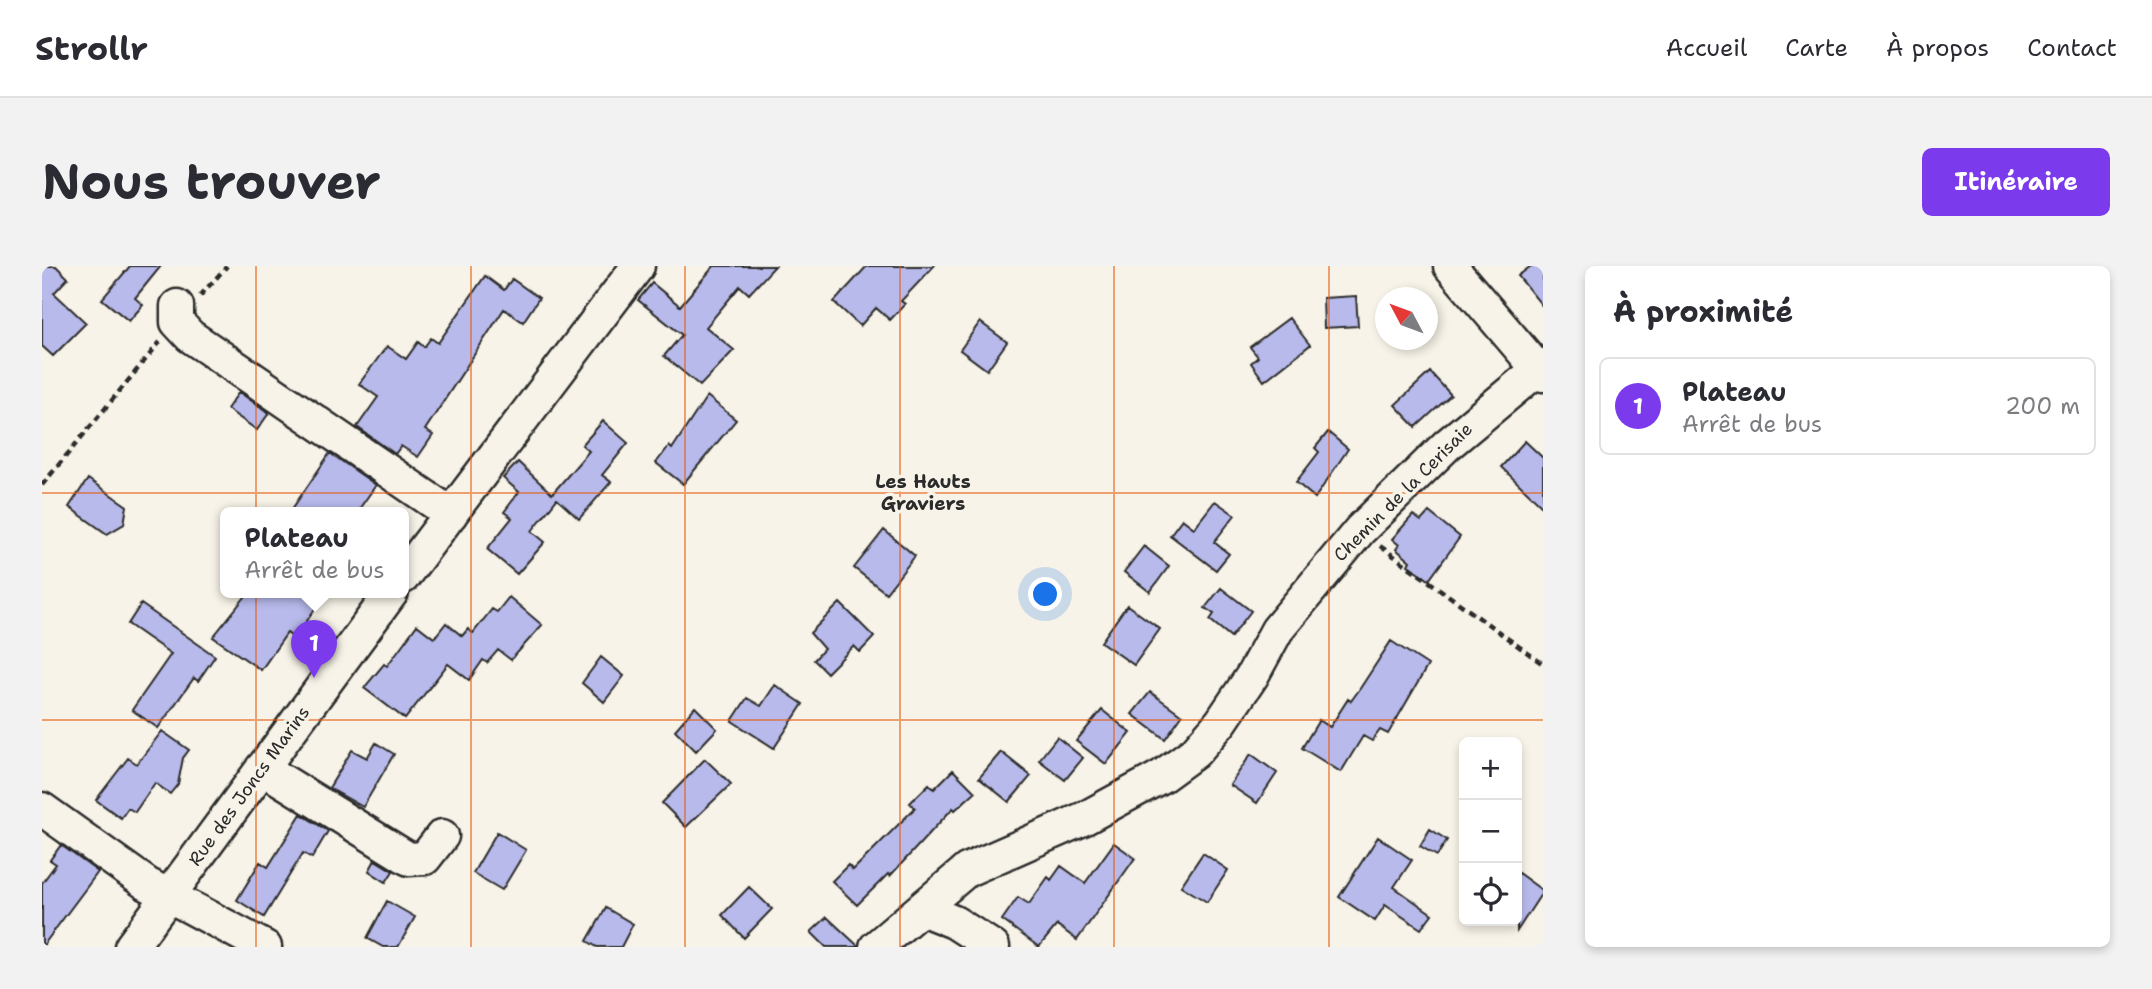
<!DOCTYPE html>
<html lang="fr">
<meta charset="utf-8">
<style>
body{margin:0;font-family:"Shantell Sans",sans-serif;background:#f2f2f3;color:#2b2b33}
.controls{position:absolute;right:21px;bottom:21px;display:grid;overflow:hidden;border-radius:10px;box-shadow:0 4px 10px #0003}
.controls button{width:63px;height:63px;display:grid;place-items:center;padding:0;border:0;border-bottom:2px solid #e1e1e2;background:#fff;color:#2b2b33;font:35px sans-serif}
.compass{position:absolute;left:1333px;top:21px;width:63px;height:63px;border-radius:50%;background:#fff;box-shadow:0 4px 10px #0003;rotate:311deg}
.you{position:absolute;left:1004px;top:329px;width:24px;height:24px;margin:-18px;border:5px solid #fff;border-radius:50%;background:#1a73e8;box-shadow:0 0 0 10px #1a73e833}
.badge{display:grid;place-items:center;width:46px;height:46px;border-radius:50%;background:#7c3aed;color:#fff;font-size:23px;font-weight:700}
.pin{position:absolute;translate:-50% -58px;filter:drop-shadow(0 2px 4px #0008)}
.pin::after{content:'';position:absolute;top:37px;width:24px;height:21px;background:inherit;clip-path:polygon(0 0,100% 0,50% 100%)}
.popup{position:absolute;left:178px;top:241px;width:189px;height:91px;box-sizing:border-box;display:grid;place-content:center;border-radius:10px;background:#fff;filter:drop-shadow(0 2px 5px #0005);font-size:23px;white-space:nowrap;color:#7c7c81}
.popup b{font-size:26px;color:#2b2b33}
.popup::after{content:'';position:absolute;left:50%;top:100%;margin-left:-14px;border:14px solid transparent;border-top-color:#fff}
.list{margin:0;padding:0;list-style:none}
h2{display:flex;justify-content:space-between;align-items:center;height:91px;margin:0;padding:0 28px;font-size:30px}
h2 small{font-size:23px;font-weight:400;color:#7c7c81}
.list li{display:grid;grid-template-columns:46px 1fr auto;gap:21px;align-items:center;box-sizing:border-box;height:98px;margin:0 14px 14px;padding:0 14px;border:2px solid #e1e1e2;border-radius:10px}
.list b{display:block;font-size:26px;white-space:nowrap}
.list p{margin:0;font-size:23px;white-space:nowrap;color:#7c7c81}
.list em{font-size:23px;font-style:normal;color:#7c7c81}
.icon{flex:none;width:38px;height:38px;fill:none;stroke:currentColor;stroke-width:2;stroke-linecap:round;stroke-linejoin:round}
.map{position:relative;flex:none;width:1501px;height:681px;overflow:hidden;border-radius:10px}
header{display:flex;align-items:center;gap:42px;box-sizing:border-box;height:98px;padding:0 35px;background:#fff;border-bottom:2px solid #e1e1e2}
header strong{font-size:33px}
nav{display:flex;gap:38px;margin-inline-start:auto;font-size:24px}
.intro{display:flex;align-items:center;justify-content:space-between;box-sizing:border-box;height:168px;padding:0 42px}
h1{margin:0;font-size:49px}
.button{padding:18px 32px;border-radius:10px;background:#7c3aed;color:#fff;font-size:24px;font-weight:700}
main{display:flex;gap:42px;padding:0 42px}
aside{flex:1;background:#fff;border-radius:10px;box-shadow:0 4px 10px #0003}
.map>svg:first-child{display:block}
.building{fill:#b8baeb;stroke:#2b2b2b;stroke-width:2}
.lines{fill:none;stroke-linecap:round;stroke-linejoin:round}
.minor-casing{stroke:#2b2b2b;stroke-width:37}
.path{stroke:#2b2b2b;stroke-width:4.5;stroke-dasharray:7 5;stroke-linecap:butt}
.minor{stroke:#f7f3e8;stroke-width:32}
.grid{fill:none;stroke:#e8590c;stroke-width:2;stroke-opacity:0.55}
.labels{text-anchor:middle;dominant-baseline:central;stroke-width:7;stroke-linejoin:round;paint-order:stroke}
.street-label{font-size:18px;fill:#2b2b2b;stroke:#f7f3e8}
.neighbourhood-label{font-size:19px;font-weight:bold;fill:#2b2b2b;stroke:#f7f3e8}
</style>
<header>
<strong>Strollr</strong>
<nav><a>Accueil</a><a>Carte</a><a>À propos</a><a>Contact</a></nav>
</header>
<div class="intro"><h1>Nous trouver</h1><a class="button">Itinéraire</a></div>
<main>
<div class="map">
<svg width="1501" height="681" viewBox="0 0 1501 681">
<rect width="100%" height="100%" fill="#f7f3e8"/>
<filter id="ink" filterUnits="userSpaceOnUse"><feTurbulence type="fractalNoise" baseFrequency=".0143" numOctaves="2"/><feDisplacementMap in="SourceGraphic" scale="14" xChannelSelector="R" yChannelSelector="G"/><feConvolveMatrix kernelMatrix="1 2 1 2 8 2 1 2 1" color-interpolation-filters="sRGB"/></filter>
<g filter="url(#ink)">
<path class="building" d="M 0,0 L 14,0 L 26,12 L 12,27 L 44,57 L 11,90 L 0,80 Z
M 88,0 L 119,0 L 93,32 L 101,39 L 87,55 L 60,33 Z
M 672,0 L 733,0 L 707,28 L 698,20 L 664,61 L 692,84 L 658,120 L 622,90 L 640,69 L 596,34 L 610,17 L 638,40 Z
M 825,0 L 892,0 L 859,35 L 863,38 L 848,54 L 834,42 L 818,60 L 792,36 Z
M 1489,0 L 1501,0 L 1501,41 L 1476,10 Z
M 443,10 L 462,24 L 470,13 L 497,32 L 481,56 L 462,43 L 383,164 L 391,169 L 376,191 L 359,180 L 353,188 L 315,161 L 336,131 L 317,118 L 345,80 L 364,93 L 376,76 L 382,81 L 389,72 L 396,77 Z
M 1314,30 L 1316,60 L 1282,62 L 1281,32 Z
M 1247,52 L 1268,79 L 1222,115 L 1209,97 L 1216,91 L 1208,81 Z
M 938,56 L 965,76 L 945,104 L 918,84 Z
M 1388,106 L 1409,129 L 1374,161 L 1353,139 Z
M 197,126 L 227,147 L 215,164 L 185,143 Z
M 665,130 L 694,154 L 641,218 L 614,197 L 627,180 L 630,183 Z
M 561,155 L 586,177 L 560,209 L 569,216 L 537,253 L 515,233 L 490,265 L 503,276 L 475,308 L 445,283 L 470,252 L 462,246 L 477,226 L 461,212 L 476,196 L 510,228 L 547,185 L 540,179 Z
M 1286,166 L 1306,183 L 1273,232 L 1254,216 L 1277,186 L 1273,182 Z
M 1483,175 L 1501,192 L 1501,241 L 1459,201 Z
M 288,187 L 334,219 L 315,246 L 248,246 Z
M 46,213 L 85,240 L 82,258 L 65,268 L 27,241 Z
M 1173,235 L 1193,249 L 1172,276 L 1187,288 L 1174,304 L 1128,269 L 1140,253 L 1152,262 Z
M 1387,246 L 1418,271 L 1387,314 L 1366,299 L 1368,295 L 1354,283 L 1357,279 L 1350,273 L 1371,249 L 1379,255 Z
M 842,264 L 873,290 L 844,327 L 812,302 Z
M 1102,280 L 1127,300 L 1108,326 L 1082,306 Z
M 1179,322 L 1209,345 L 1189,371 L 1168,354 L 1172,348 L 1163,342 Z
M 207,326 L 284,326 L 253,373 L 245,367 L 219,404 L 171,371 Z
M 467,331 L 500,359 L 469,394 L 456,384 L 445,397 L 441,394 L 427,414 L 406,398 L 363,453 L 322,422 L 342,398 L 345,400 L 375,359 L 392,372 L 404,357 L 420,370 L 426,363 L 431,367 L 450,343 L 455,346 Z
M 798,337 L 832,371 L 818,386 L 812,380 L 785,407 L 772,394 L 782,383 L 768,367 Z
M 99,338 L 173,390 L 156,415 L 152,412 L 116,462 L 90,444 L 129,388 L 86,358 Z
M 1085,339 L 1118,363 L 1092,399 L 1059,376 Z
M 1349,375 L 1386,399 L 1346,468 L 1338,464 L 1330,475 L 1321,470 L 1299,506 L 1260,482 L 1277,454 L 1288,461 L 1306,433 L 1309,435 L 1317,424 Z
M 559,391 L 582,410 L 562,436 L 540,417 Z
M 733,419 L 761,438 L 732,482 L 690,455 L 705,432 L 719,440 Z
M 1108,426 L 1140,449 L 1123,473 L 1090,448 Z
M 653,441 L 675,463 L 654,485 L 633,464 Z
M 1060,444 L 1089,467 L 1064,498 L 1034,475 Z
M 120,465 L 147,484 L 141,492 L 136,518 L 128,528 L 113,517 L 93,546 L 86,542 L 79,552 L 54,534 L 86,492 L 95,498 Z
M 1015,471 L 1041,492 L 1023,514 L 997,494 Z
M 334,477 L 352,488 L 321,541 L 287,522 L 310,484 L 325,492 Z
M 959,486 L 989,510 L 967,536 L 937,512 Z
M 1209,488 L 1235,507 L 1215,537 L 1188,519 Z
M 663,493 L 689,518 L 644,561 L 620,537 Z
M 911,504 L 933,526 L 913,544 L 911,542 L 848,610 L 846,608 L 815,639 L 790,615 L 806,599 L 811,604 L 873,542 L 868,537 L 887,518 L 892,523 Z
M 259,548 L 286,565 L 270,592 L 261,587 L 222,651 L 195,634 L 218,596 L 226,601 Z
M 1388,563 L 1405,574 L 1395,590 L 1378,580 Z
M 455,566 L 484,584 L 460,624 L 431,607 Z
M 1336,571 L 1370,594 L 1352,621 L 1390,648 L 1379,663 L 1343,639 L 1333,655 L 1297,631 Z
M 1072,577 L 1093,592 L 1035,674 L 1015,659 L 997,681 L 960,654 L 976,631 L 987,638 L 1006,611 L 1009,614 L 1019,600 L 1043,617 Z
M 19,579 L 56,606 L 0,681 L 0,617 L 14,598 L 8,594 Z
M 1161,587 L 1186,604 L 1165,636 L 1139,620 Z
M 333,594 L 351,605 L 344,616 L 327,605 Z
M 1475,606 L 1501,625 L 1475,665 Z
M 707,621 L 730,643 L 702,672 L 680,649 Z
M 345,635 L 373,651 L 356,681 L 341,681 L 325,672 Z
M 564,642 L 591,658 L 579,681 L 555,681 L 545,675 Z
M 785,651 L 816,680 L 816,681 L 784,681 L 769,666 Z"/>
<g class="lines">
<defs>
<path id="minor" d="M 1408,0 L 1501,109
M 135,40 L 135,56 L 148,70 L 409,248
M 361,311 L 596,0
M 220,502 L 367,593 L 383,592 L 400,570
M 0,543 L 105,618 L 223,681
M 882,644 L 912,656 L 951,681
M 89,681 L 350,326
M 834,681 L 925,604 L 1043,552 L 1120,510 L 1153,486 L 1179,456 L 1210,410 L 1235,364 L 1318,264 L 1405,179 L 1501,99"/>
</defs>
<use href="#minor" class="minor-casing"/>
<path class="path" d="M 158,30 L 185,0
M 0,219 L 118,76
M 1338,280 L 1501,398"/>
<use href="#minor" class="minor"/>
</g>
</g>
<path class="grid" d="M 214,0 L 214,681M 429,0 L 429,681M 643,0 L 643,681M 858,0 L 858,681M 1072,0 L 1072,681M 1287,0 L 1287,681M 0,227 L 1501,227M 0,454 L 1501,454"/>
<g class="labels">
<g class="street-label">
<text transform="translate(1361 226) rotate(-45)">Chemin de la Cerisaie</text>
<text transform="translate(207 520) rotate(-54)">Rue des Joncs Marins</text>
</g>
<g class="neighbourhood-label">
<text x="881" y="215">Les Hauts<tspan x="881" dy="22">Graviers</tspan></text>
</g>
</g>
</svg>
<div class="controls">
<button>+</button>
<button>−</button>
<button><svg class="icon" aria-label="locate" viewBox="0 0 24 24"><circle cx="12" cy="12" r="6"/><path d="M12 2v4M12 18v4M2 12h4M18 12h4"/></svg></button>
</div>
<svg class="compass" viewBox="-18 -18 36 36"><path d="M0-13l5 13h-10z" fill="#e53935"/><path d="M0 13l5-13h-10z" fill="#7c7c81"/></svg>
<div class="you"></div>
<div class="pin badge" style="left:272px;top:412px">1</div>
<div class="popup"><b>Plateau</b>Arrêt de bus</div>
</div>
<aside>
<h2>À proximité<small></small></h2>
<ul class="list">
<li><span class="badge">1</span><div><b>Plateau</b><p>Arrêt de bus</p></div><em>200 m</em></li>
</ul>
</aside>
</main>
